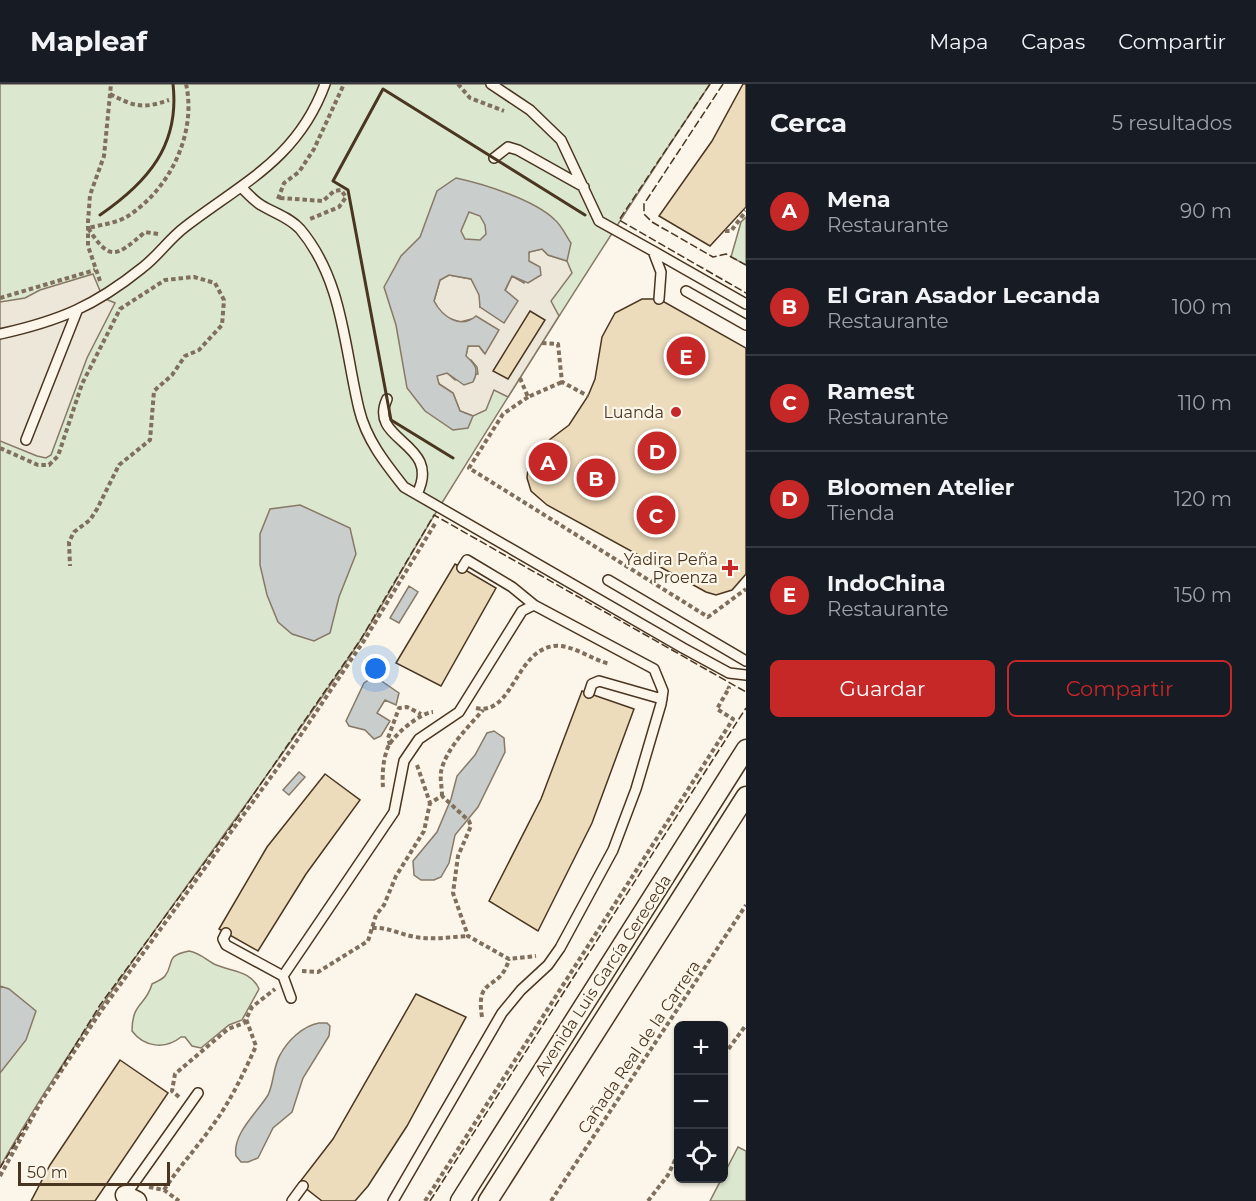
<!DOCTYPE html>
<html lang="es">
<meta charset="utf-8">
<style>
body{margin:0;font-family:Montserrat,sans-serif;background:#20242c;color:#f1f3f6}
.controls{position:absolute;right:18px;bottom:18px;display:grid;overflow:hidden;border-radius:9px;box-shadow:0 2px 4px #0004}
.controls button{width:54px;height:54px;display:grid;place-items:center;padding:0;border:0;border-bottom:2px solid #363941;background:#171b24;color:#f1f3f6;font:30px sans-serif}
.scale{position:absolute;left:18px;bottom:15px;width:152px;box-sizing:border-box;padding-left:6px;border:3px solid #4a3520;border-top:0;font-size:16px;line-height:21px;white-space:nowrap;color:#4a3520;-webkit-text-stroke:4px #fbf6e9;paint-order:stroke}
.you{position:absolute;left:376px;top:585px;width:21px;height:21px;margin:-15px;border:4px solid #fff;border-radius:50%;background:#1a73e8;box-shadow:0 0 0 9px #1a73e833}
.badge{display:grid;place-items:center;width:39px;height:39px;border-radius:50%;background:#c62828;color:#fff;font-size:20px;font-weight:700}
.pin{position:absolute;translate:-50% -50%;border:3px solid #fff;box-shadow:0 2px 6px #0006}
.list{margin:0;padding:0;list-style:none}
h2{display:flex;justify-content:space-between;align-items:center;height:78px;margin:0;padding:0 24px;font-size:26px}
h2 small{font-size:20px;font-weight:400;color:#9ea1a6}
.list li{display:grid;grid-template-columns:39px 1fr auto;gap:18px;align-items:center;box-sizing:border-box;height:96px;padding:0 24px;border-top:2px solid #363941}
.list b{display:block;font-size:22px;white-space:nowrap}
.list p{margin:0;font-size:20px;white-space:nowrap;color:#9ea1a6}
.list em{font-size:20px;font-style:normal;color:#9ea1a6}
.actions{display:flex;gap:12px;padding:18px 24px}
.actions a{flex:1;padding:14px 0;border:2px solid #c62828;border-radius:9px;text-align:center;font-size:21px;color:#c62828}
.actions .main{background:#c62828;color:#fff}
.icon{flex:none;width:33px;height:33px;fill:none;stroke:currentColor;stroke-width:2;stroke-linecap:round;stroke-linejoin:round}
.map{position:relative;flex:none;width:746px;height:1117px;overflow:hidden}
header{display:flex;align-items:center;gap:36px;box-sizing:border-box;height:84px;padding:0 30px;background:#171b24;border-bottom:2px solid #363941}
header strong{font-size:28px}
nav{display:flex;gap:33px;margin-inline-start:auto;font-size:21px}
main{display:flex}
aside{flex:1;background:#171b24}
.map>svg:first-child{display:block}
.green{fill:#dce7d0;stroke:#887966;stroke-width:1.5}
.parking{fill:#ede7d9;stroke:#887966;stroke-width:1.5}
.water{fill:#c9cecd;stroke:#887966;stroke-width:1.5;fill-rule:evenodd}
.building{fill:#ecdcbc;stroke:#4a3520;stroke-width:1.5}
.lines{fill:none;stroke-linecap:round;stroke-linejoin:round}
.service-casing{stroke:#4a3520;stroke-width:12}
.minor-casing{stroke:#4a3520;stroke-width:21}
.path{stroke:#7f6f5c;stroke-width:4;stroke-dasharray:4.5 3;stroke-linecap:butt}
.service{stroke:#fbf6e9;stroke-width:9}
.minor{stroke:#fbf6e9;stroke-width:18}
.fence{stroke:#4a3520;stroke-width:1.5;stroke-dasharray:8 3;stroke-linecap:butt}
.wall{stroke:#4a3520;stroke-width:3}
.poi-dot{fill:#c62828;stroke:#fbf6e9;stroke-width:2}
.labels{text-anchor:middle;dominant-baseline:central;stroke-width:4.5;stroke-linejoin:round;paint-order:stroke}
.poi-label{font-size:16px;fill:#4a3520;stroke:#fbf6e9;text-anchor:end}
.street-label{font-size:16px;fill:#4a3520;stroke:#fbf6e9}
</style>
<header>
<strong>Mapleaf</strong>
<nav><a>Mapa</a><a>Capas</a><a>Compartir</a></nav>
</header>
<main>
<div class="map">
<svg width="746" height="1117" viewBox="0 0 746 1117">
<rect width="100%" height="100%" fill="#fbf6e9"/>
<path class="green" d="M 0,0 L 710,0 C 617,139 528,280 440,422 C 412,467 388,513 360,557 C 243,735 105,898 0,1083 Z
M 746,133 L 746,181 L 731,173 L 741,138 Z
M 189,867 C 200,869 205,875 214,880 C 231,888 251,886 259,905 L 242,936 L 229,941 L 201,964 L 192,962 L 185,953 L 181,953 C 165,966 144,963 132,947 C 132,918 146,922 152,900 C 156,898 163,895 165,892 C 175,879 164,872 189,867 Z
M 738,1063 L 746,1067 L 746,1117 L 710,1117 Z"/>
<path class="parking" d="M 542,165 L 548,171 L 567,177 L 572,189 L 551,217 L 559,232 L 508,313 L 494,306 L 486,326 L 473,332 L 460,327 L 453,309 L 439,300 L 436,291 L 447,289 L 455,296 L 478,290 L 477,283 L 471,276 L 465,276 L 468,262 L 479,262 L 484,269 L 472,235 L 460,238 L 445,233 L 439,226 L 434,217 L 440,196 L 449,191 L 471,195 L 480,211 L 480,223 L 505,207 L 512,192 L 524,199 L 529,168 Z
M 93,190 L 103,214 L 115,219 L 87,274 L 51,371 L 46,374 L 37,372 L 0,357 L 0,218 L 25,214 L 40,206 Z"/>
<path class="water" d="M 456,94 C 484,100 535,116 555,136 C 562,142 566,152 571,159 L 567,177 L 548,171 L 542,165 L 529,168 L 529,177 L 540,183 L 541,191 L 528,199 L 512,192 L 505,206 L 518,217 L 504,239 L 480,223 L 479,211 L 471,195 L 449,191 L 440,196 L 434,217 C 442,232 460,246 476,232 L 499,246 L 485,270 L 479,262 L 468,262 L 466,272 C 476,281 479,286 473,298 L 464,301 L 447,289 L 437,292 L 439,300 L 453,309 L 460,327 L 473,332 L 468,344 L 453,346 L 425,327 L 407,304 L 396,241 L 384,203 L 401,172 L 420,153 L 437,107 ZM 469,128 L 480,132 L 485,141 L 486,150 L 480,156 L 465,155 L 461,147 Z
M 300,421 L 350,444 L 356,470 L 339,513 L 330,549 L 314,557 L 292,550 L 278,538 L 267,511 L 260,481 L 260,450 L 270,425 Z
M 409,502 L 418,508 L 399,539 L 390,534 Z
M 370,595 L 377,594 L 399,609 L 396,621 L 385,616 L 377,629 L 390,637 L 381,652 L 374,655 L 365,646 L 349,642 L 346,637 L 364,599 Z
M 494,647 L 504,654 L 505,668 L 478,723 L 455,751 L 449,779 L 441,793 L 434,796 L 421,796 L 414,791 L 413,777 L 437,748 L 451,715 L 457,692 L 475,671 L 487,649 Z
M 299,688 L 305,693 L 289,711 L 283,706 Z
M 0,902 L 9,905 L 36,927 L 26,956 L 0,989 Z
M 319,939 L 327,939 L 330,942 L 329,952 L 303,994 L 292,1028 L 273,1044 L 258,1074 L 248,1078 L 241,1078 L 236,1072 C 232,1050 257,1029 268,1011 C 274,999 273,983 280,971 C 288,956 303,942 319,939 Z"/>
<path class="building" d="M 743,0 L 746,0 L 746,123 L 710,162 L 659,132 L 712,57 Z
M 642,215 L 659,215 L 746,264 L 746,490 L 732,506 L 716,511 L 706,508 L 547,421 L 531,407 L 527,394 L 528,385 L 536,366 L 569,341 L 588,312 L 595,295 L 602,253 L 615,229 Z
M 530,227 L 545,236 L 508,295 L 493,287 Z
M 455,480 L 496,504 L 441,602 L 396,579 Z
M 582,607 L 634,625 L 592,739 L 538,847 L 489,817 L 541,715 Z
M 325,690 L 360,716 L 306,790 L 258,867 L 219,845 L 267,763 Z
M 416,910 L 466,933 L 407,1042 L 368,1102 L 355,1117 L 322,1117 L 299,1099 L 333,1055 Z
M 120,976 L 168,1009 L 95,1117 L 31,1117 L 50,1081 Z"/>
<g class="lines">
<defs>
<path id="service" d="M 491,0 L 530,26 L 561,56 L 599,137 L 653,167 L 661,188 L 659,215
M 494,74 L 508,63 L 518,66 L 584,103
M 241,103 C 247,109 254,117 261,121 C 274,129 289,133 300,145 C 343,196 344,263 359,325 C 366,355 385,379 404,403 L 683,564 L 729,589 L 746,591
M 653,167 L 746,220
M 686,207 L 746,241
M 0,250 C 59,237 95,222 142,184 C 158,172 169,155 185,143 C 244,98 298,74 325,0
M 387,315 C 367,358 443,358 417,410
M 26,356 L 77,227
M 462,484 L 467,476 L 512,503 L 534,521
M 608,496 L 746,577
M 589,609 L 592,600 L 599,597 L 662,615
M 226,849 L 223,855 L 226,861 L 283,892
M 291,914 L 283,892 L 394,728 L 404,677 L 419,655 L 459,628 L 522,527 L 534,521 L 654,585 L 663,607 L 661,620 L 636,705 L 613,766 L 560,864 L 548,881 L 521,906 L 502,929 L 393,1117
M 125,1112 L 198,1009
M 292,1117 L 303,1102"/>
<path id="minor" d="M 125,1111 L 137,1117
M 460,1117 L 746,665
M 488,1117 L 746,712"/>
</defs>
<use href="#service" class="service-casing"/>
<use href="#minor" class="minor-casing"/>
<path class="path" d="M 458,0 L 470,14 L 504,27
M 110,10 C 135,23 143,25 169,16
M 280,114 L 323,117 L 334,107 L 341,106 L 346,113 L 339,123 L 310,135
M 278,115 L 284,99 L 299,88 L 314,65 L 344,0
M 725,147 L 731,147 L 746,127
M 158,150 L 145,148 C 116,173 110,178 88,144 C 100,141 117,139 128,132 C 170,105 197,49 186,0
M 100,197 L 88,162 L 88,138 L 90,111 L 104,72 L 111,0
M 0,214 L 95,186
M 542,259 L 558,260 L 562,298 L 588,312
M 520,294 L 528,313 L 562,298
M 528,313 L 503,330 L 469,384 L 708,533 L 746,505
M 0,364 L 38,381 L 49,381 L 58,372 L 82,300 L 120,225 L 165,196 L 194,193 L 215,199 L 224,216 L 222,241 L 199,266 L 185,272 L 172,291 L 154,307 L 150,356 L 119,381 L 97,425 L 90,436 L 74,448 L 69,458 L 70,482
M 476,624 C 513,632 515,567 554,562 C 572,560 592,576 610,580
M 390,661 L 388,654 L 399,624 L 407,623 L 421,630
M 417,681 L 430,719 L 442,712 L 469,737 L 471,742 L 458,772 L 453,809 L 468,852 L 509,875 L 536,872
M 383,703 C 382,691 383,673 389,661 C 396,649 420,629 433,628
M 442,712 C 442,704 440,695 441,688 C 445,666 468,643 483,626
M 372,844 C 388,843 399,850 415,853 C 433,856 450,853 468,852
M 302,887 L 318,888 L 368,857 L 376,831 L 384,821 L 396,792 L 424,747 L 430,719
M 482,933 C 475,890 500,909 509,875
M 724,971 L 746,941
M 179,1013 L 172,1007 L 175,990 L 228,945 L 244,939 L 252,923 L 275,905
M 0,1092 L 42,1016 L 101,927 L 292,664 L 365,555 L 436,438
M 149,1103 L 164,1106 L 179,1117
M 164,1106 C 178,1084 195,1066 210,1045 C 229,1020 243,991 256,962 L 246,935
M 425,1117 L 733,635 L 717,625 L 729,604 L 727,603
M 551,1117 L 746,821
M 648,1117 L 668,1091 L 678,1070"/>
<use href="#service" class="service"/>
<use href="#minor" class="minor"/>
<path class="fence" d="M 710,0 L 619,136 L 746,209
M 723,0 L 644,120 L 644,130 L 652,138 L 713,173 L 726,170 L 746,181
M 58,989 L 100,921 L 233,740 L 361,555 L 434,431 L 746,608
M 0,1084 L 30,1035
M 430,1117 L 746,624"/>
<path class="wall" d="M 100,131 C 148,98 180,61 173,0
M 453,374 L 391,336 L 348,106 L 333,97 L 383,5 L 585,131"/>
</g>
<g class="poi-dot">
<circle cx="676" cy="328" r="6"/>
<path d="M727 475h6v6h6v6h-6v6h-6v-6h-6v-6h6z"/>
</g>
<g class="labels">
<g class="poi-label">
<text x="664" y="328">Luanda</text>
<text x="718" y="475">Yadira Peña<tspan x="718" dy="18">Proenza</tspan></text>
</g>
<g class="street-label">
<text transform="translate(603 891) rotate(-57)">Avenida Luis García Cereceda</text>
<text transform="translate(639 963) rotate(-56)">Cañada Real de la Carrera</text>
</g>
</g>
</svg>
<div class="controls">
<button>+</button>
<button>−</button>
<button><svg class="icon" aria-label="locate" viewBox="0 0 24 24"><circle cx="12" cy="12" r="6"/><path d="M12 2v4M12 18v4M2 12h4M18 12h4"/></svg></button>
</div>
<div class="scale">50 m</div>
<div class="you"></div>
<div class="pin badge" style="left:548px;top:378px">A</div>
<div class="pin badge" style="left:596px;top:394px">B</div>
<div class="pin badge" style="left:656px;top:431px">C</div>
<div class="pin badge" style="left:657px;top:367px">D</div>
<div class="pin badge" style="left:686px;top:272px">E</div>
</div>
<aside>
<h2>Cerca<small>5 resultados</small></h2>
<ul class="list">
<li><span class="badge">A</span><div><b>Mena</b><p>Restaurante</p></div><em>90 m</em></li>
<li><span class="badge">B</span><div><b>El Gran Asador Lecanda</b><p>Restaurante</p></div><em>100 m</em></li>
<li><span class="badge">C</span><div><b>Ramest</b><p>Restaurante</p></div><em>110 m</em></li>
<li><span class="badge">D</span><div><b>Bloomen Atelier</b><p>Tienda</p></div><em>120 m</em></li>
<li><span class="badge">E</span><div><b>IndoChina</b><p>Restaurante</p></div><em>150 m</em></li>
</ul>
<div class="actions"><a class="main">Guardar</a><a>Compartir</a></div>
</aside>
</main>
